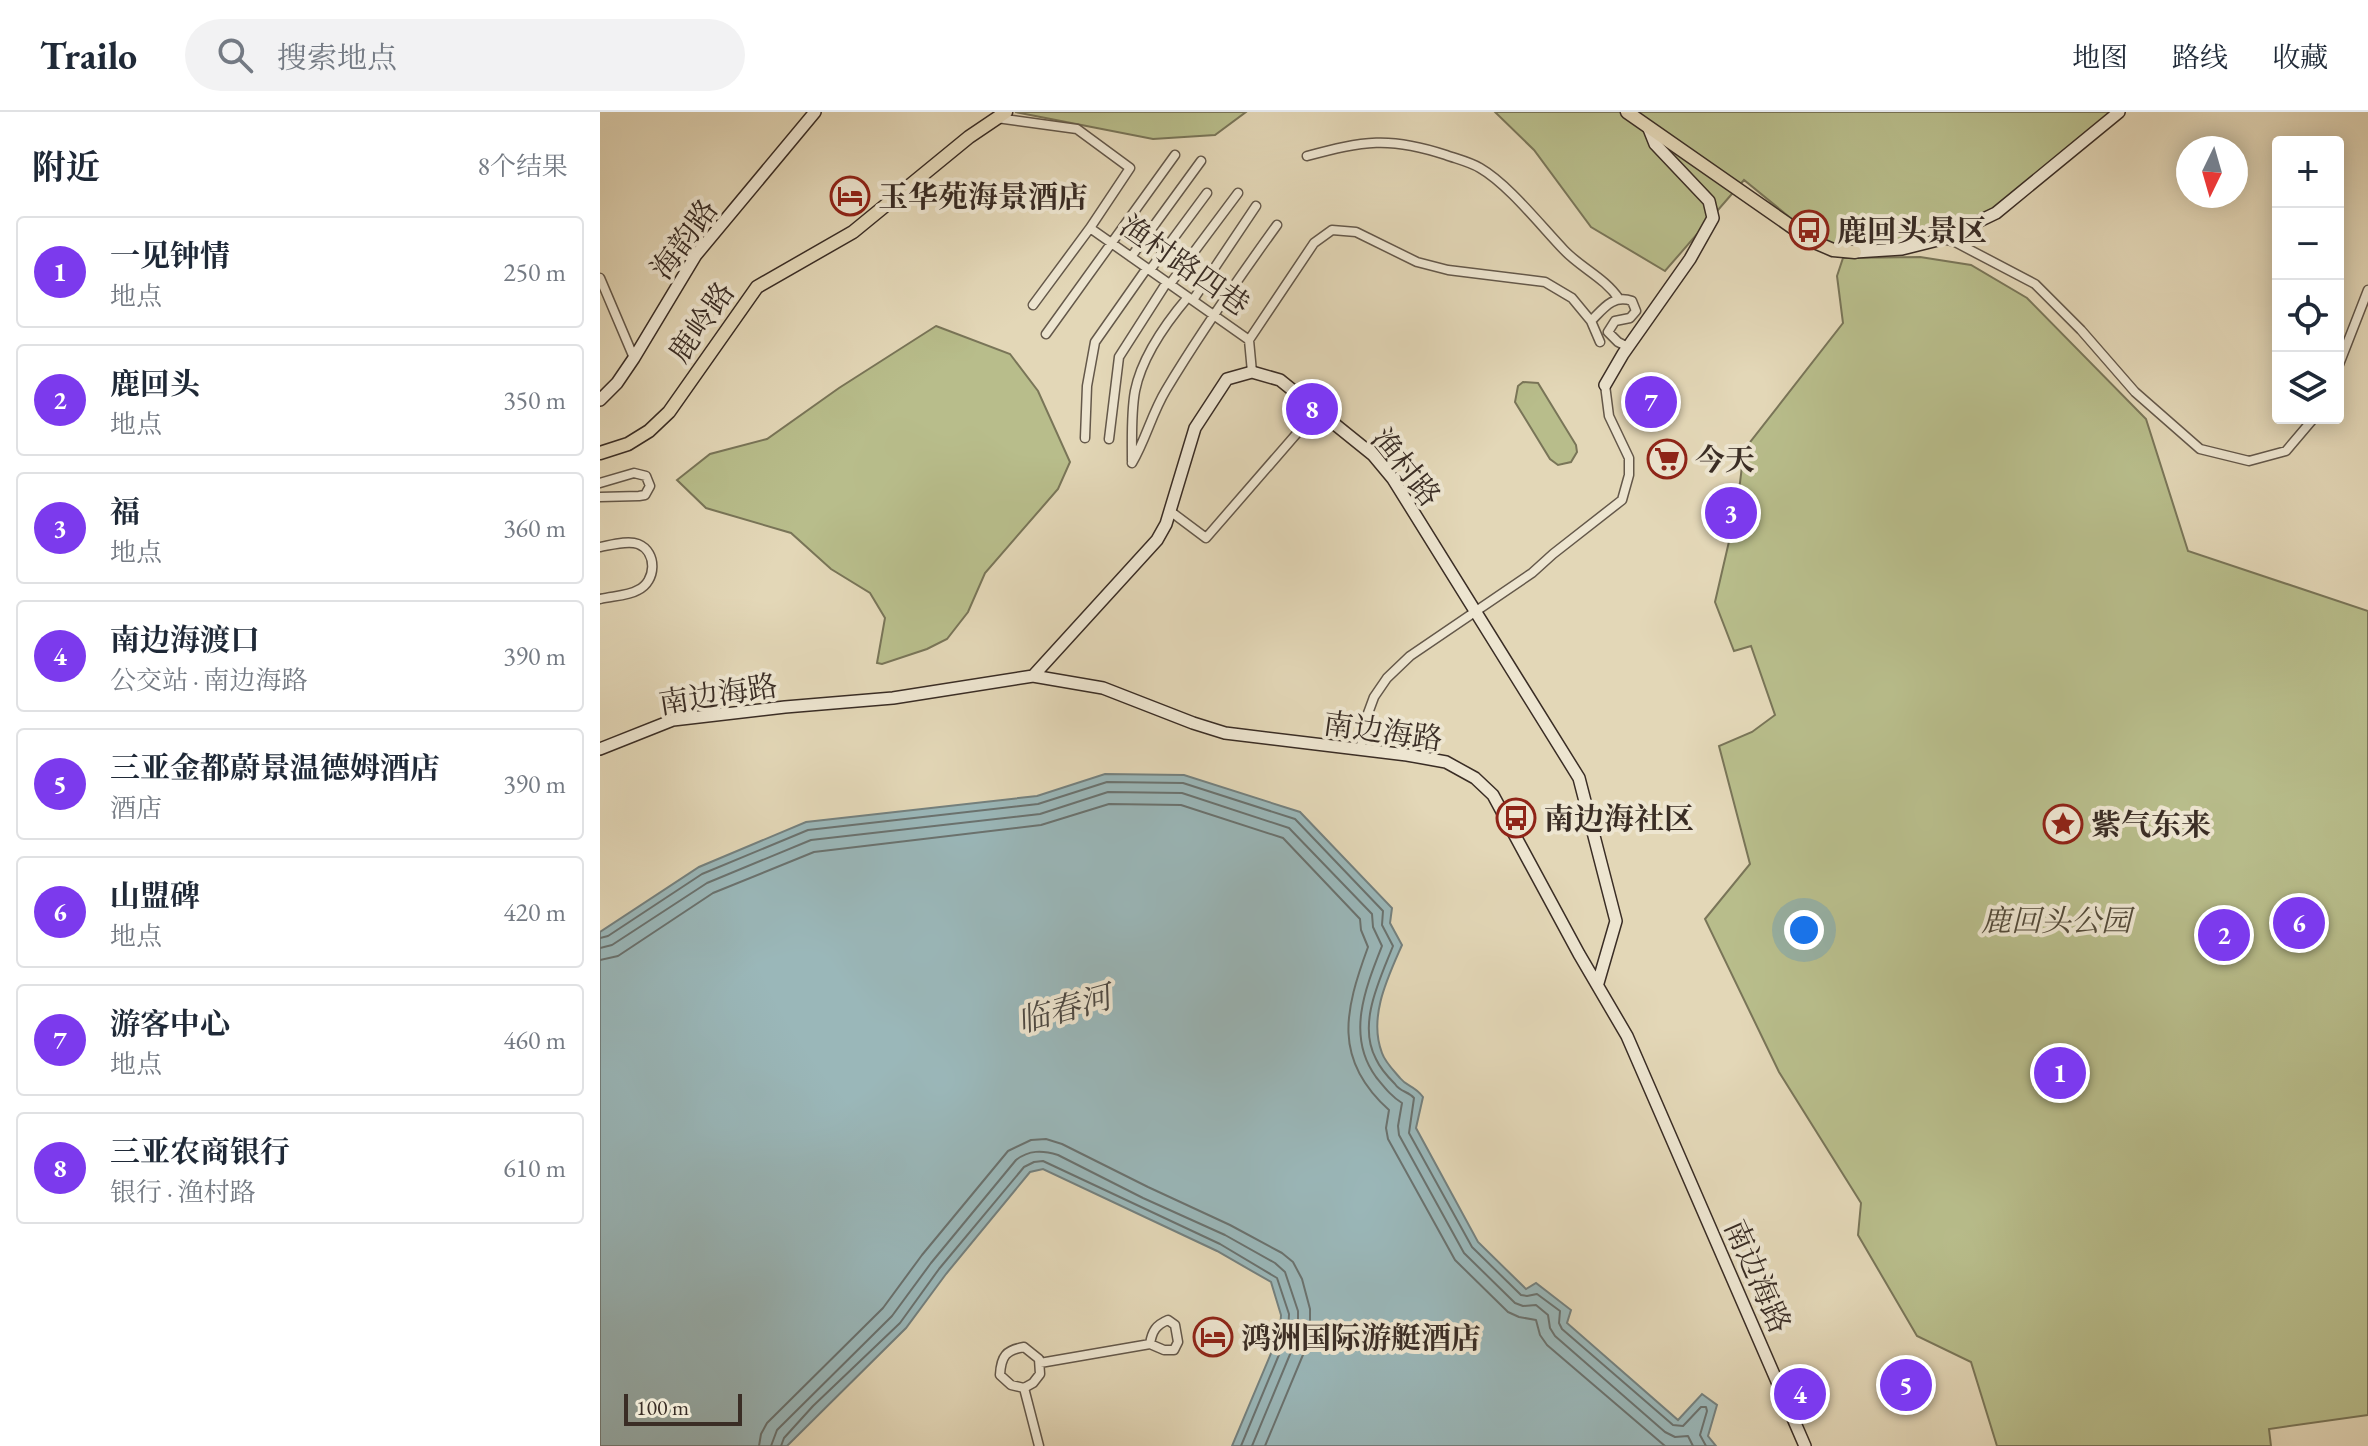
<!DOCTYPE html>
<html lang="zh">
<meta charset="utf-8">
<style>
body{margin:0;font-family:"EB Garamond","Noto Serif SC",serif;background:#f2f2f3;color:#1f2937}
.controls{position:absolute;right:24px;top:24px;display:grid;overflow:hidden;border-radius:8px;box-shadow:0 4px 20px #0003}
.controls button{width:72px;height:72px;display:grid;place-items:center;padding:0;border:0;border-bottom:2px solid #e0e1e3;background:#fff;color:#1f2937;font:40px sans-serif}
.compass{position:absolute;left:1576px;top:24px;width:72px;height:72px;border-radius:50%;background:#fff;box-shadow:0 4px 20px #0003;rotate:185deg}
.scale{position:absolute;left:24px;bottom:20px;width:118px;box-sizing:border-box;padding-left:8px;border:4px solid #3a2d25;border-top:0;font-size:22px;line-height:28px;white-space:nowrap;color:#3a2d25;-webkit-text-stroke:6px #ede5d0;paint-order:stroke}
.you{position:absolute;left:1204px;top:818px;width:28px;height:28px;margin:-20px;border:6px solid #fff;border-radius:50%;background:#1a73e8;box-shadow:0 0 0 12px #1a73e833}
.badge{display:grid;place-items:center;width:52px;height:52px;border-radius:50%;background:#7c3aed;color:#fff;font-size:26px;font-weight:700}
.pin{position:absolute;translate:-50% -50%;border:4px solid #fff;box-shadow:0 2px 8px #0006}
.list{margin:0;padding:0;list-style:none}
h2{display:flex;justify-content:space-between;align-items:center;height:104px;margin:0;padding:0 32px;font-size:34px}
h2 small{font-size:26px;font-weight:400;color:#747a83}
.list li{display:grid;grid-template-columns:52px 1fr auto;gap:24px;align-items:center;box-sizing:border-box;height:112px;margin:0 16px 16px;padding:0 16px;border:2px solid #e0e1e3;border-radius:8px}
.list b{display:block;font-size:30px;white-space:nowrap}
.list p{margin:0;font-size:26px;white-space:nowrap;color:#747a83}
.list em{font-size:26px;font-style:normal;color:#747a83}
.icon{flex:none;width:44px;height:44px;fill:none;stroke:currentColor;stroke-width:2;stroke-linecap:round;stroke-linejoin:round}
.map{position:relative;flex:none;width:1768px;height:1334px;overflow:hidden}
header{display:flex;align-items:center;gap:48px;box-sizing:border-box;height:112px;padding:0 40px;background:#fff;border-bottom:2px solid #e0e1e3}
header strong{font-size:38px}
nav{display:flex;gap:44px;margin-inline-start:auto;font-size:28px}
.search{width:560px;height:72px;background:#f2f2f3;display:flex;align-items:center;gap:20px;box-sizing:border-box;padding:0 28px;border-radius:44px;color:#747a83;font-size:30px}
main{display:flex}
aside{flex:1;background:#fff}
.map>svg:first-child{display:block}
.green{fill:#b8bd8b;stroke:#797558;stroke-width:2}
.water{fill:#9ab7b9;stroke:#74807e;stroke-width:2}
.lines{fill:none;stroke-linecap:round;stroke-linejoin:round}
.shore{stroke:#6a726f;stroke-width:2}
.street-casing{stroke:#64584a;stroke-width:11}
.secondary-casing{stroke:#3a2d25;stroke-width:14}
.primary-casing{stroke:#3a2d25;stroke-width:15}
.street{stroke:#ede5d0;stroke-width:8}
.secondary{stroke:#ede5d0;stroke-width:11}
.primary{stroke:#e3d7b7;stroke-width:12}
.labels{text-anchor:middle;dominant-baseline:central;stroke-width:8;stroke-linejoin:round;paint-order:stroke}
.poi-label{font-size:30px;font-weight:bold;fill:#3a2d25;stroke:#ede5d0;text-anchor:start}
.street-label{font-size:30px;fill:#3a2d25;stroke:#ede5d0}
.park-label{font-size:30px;font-style:italic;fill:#534a39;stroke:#ede5d0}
.water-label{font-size:32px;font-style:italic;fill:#4d4943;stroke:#ede5d0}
</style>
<header>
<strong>Trailo</strong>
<div class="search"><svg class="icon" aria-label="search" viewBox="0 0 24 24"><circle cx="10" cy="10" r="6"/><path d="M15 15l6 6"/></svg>搜索地点</div>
<nav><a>地图</a><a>路线</a><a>收藏</a></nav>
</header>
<main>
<aside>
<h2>附近<small>8个结果</small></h2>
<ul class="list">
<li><span class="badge">1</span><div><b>一见钟情</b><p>地点</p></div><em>250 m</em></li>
<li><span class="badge">2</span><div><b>鹿回头</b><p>地点</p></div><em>350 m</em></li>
<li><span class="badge">3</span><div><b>福</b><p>地点</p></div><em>360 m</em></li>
<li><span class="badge">4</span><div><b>南边海渡口</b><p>公交站 · 南边海路</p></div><em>390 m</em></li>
<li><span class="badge">5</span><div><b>三亚金都蔚景温德姆酒店</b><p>酒店</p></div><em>390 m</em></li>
<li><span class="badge">6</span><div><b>山盟碑</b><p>地点</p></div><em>420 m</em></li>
<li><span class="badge">7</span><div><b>游客中心</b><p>地点</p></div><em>460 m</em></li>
<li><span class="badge">8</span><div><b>三亚农商银行</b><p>银行 · 渔村路</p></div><em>610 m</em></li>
</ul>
</aside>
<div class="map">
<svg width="1768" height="1334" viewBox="0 0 1768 1334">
<rect width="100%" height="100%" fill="#e3d7b7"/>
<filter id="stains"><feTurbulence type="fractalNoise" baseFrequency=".0025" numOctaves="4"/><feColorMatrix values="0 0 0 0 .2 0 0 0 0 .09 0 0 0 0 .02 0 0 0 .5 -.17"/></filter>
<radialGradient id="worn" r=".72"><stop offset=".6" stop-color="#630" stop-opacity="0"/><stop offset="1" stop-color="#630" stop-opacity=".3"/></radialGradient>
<path class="green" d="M 415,0 L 646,0 L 615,23 L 553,27 Z
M 895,0 L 1517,0 L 1361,124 L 1271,137 L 1226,135 L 1144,68 L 1065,159 L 991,115 L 934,38 Z
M 1320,145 L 1371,153 L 1427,186 L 1546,307 L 1588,439 L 1768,499 L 1768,1303 L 1669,1317 L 1671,1334 L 1397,1334 L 1371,1250 L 1317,1224 L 1258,1123 L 1261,1091 L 1179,960 L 1105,807 L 1150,752 L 1119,634 L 1152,620 L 1175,603 L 1151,534 L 1134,539 L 1115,490 L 1137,395 L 1144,338 L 1243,211 L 1237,164 L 1243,146 Z
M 336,214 L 410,242 L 438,279 L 470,350 L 458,377 L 385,461 L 368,500 L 347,527 L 327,537 L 282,552 L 277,551 L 285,506 L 270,481 L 231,457 L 191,421 L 106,396 L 77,368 L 110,342 L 167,327 L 239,276 Z
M 923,270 L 938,271 L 976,333 L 977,340 L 971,350 L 958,353 L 950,347 L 915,290 L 918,274 Z"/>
<path class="water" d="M 505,662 L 584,663 L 700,700 L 792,796 L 790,811 L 802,833 C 788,865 768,905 782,941 C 785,950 794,959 800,966 C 807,975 814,973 823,985 L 816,1016 L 878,1130 L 926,1177 L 936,1171 L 971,1198 L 967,1211 L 1078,1308 L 1102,1282 L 1117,1293 L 1108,1324 L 1116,1334 L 632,1334 L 680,1220 L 681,1203 L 671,1170 L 617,1139 L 443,1057 L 430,1060 L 346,1162 L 306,1216 L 187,1334 L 0,1334 L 0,820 L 99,755 L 206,710 L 437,684 Z"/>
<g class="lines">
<path class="shore" d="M 0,826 L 8,824 L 102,762 L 208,718 L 438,692 L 507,670 L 583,671 L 695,707 L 783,799 L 782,813 L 793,834 C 780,867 757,912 776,947 C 780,956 788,965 795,972 C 800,980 808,979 814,986 L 809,1021 L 872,1135 L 921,1183 L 927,1184 L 937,1182 L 960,1199 L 959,1211 L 962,1217 L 1073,1313 L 1083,1314 L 1101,1295 L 1106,1295 L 1107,1299 L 1100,1323 L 1106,1334
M 0,836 L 12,833 L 107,771 L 211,728 L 440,702 L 508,680 L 582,681 L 689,716 L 772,802 L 773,815 L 782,834 C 765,877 746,924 776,965 C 785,976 791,984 802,991 L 798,1014 L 799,1023 L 864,1141 L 915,1191 L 923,1194 L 936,1193 L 948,1203 L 950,1216 L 955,1224 L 1065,1320 L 1075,1325 L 1088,1324 L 1093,1334
M 0,848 L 18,844 L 113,781 L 214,740 L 441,713 L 509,692 L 581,693 L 683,726 L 760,807 L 761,818 L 768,835 C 745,898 732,947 789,998 L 786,1016 L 788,1027 L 855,1148 L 908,1200 L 919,1205 L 936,1208 L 940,1223 L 947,1233 L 1065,1334
M 159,1334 L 161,1322 L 167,1311 L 283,1196 L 322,1143 L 408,1039 L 431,1028 L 446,1027 L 462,1032 L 548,1075 L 630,1113 L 682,1141 L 693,1150 L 702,1167 L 710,1197 L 710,1226 L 665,1334
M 171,1334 L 177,1318 L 292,1204 L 331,1151 L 416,1048 C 429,1038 442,1038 458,1043 L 543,1086 L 625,1123 L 675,1151 L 685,1160 L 698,1199 L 698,1223 L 652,1334
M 181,1334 L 184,1326 L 213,1294 L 300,1211 L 339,1157 L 424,1055 L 434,1050 L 443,1049 L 620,1132 L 677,1166 L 689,1202 L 688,1221 L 641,1334"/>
<defs>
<path id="street" d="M 397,6 L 477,17 L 530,56 L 490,116 L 649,228 L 652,260
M 707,44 C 763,29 789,24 846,43 C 857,47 870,50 880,56 C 908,72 941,114 964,138 C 981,156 1005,166 1019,187
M 1342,127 L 1355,130 L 1435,172 L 1481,218 L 1535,280 L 1600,337 L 1649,349 L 1686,339 L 1714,306
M 531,145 L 601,49
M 550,158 L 607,81
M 0,166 L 34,246
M 570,172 L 638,81
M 593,188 L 656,94
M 433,193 L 490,116
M 446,222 L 575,43
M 649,228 L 714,131 L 732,118 L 756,120 L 817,150 L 848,158 L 945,170 L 972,186 L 991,209
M 1000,230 L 991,209 C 1003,197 1013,182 1032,189 L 1036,199 L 1030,206 L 1015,209 L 1008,220 L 1018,230 L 1028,235
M 1738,255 L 1768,178
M 485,326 L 487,274 L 495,230 L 547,156
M 509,327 L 519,245 L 567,170
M 532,349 C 532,326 531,301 535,279 C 542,244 566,211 588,185
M 532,351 C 546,327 552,301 566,278 C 600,221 638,167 677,113
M 0,371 L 34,361 L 46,364 L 50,374 L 45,383 L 39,384 L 0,385
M 570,399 L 606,426 L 718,297
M 0,435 C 11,433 28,428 38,432 C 58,440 56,470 38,478 C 28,484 12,484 0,487
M 760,638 L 767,604 L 774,585 L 787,566 L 810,544 L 932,461 L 953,442 L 1022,388 L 1029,363 L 1029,346 L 1009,304 L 1005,273
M 440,1251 L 550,1232 L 564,1238 L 574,1238 L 578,1230 L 575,1213 L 568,1208 C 556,1213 552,1219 550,1232
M 424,1276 L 433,1271 L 440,1262 L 439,1247 L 424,1235 C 406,1238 401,1244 400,1263 L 411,1273 L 424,1276 L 439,1334"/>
<path id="secondary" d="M 1255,140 L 1302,137 L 1342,127 L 1396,101 L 1519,0
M 1005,273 L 1023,242 L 1090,147 L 1113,106 L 1109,89 L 1055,32 L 1049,17
M 0,288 L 17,271 L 34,246 L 96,143 L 215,0
M 433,564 L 557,428 L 566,412 L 595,316 L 627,267 L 652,260 L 680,268 L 773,343 L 793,367 L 979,666 L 1016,809 L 998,871
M 0,637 L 73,608 L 185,595 L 293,586 L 433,564 L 503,576 L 593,611 L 625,621 L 807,643 L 846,650 L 875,666 L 893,683 L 979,842 L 1027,924 L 1205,1334"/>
<path id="primary" d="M 1027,0 L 1212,129 L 1233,138 L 1255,140
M 0,341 L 28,332 L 49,319 L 69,300 L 157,175 L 253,120 L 369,25 L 406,0"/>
</defs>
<use href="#street" class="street-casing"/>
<use href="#secondary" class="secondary-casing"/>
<use href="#primary" class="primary-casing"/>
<use href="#street" class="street"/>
<use href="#secondary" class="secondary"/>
<use href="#primary" class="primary"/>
</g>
<defs>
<symbol id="hotel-ring" viewBox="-11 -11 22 22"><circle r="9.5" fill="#ede5d0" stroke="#8f2418" stroke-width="1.5"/><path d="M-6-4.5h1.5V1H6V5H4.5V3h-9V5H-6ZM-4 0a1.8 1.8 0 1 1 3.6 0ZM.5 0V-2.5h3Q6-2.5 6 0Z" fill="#8f2418"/></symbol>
<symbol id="bus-ring" viewBox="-11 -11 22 22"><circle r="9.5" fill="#ede5d0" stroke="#8f2418" stroke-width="1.5"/><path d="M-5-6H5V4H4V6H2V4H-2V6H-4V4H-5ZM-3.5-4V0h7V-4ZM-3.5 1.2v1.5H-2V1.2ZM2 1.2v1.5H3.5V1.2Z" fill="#8f2418"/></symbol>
<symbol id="supermarket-ring" viewBox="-11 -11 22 22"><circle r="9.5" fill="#ede5d0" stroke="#8f2418" stroke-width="1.5"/><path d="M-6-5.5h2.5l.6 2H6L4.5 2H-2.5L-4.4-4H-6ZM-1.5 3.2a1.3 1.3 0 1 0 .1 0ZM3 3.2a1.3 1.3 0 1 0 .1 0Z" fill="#8f2418"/></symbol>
<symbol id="sight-ring" viewBox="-11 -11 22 22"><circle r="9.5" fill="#ede5d0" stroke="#8f2418" stroke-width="1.5"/><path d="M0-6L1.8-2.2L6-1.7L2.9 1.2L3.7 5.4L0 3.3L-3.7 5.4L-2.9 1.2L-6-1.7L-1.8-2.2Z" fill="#8f2418"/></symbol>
</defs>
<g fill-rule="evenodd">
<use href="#hotel-ring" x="228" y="62" width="44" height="44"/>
<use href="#bus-ring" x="1187" y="96" width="44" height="44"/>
<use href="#supermarket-ring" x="1045" y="325" width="44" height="44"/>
<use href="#bus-ring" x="894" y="684" width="44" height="44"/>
<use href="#sight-ring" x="1441" y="690" width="44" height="44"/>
<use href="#hotel-ring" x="591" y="1203" width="44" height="44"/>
</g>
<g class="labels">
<g class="poi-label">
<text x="278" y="84">玉华苑海景酒店</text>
<text x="1237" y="118">鹿回头景区</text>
<text x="1095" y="347">今天</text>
<text x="944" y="706">南边海社区</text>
<text x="1491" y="712">紫气东来</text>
<text x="641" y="1225">鸿洲国际游艇酒店</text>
</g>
<g class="street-label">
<text transform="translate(84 127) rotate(-54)">海韵路</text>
<text transform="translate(585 153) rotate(35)">渔村路四巷</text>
<text transform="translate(101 210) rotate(-55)">鹿岭路</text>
<text transform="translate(806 355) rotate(51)">渔村路</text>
<text transform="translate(118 582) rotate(-9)">南边海路</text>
<text transform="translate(783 619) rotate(8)">南边海路</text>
<text transform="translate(1158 1164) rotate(66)">南边海路</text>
</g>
<g class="park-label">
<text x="1456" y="808">鹿回头公园</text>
</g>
<g class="water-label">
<text transform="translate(464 897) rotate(-16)">临春河</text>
</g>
</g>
<rect width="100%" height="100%" filter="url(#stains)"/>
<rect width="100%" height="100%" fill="url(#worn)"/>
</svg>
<div class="controls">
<button>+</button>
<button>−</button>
<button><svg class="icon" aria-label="locate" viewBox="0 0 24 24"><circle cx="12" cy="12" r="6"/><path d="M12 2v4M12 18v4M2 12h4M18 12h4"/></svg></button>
<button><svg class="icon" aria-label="layers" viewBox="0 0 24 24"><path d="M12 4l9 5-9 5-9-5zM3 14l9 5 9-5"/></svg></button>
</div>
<svg class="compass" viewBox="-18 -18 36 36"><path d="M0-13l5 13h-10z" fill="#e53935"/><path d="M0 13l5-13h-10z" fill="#747a83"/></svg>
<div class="scale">100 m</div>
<div class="you"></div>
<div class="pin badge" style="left:1460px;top:961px">1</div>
<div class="pin badge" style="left:1624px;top:823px">2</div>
<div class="pin badge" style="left:1131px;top:401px">3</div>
<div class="pin badge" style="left:1200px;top:1282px">4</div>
<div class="pin badge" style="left:1306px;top:1273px">5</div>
<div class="pin badge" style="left:1699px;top:811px">6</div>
<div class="pin badge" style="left:1051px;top:290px">7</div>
<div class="pin badge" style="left:712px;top:297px">8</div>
</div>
</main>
